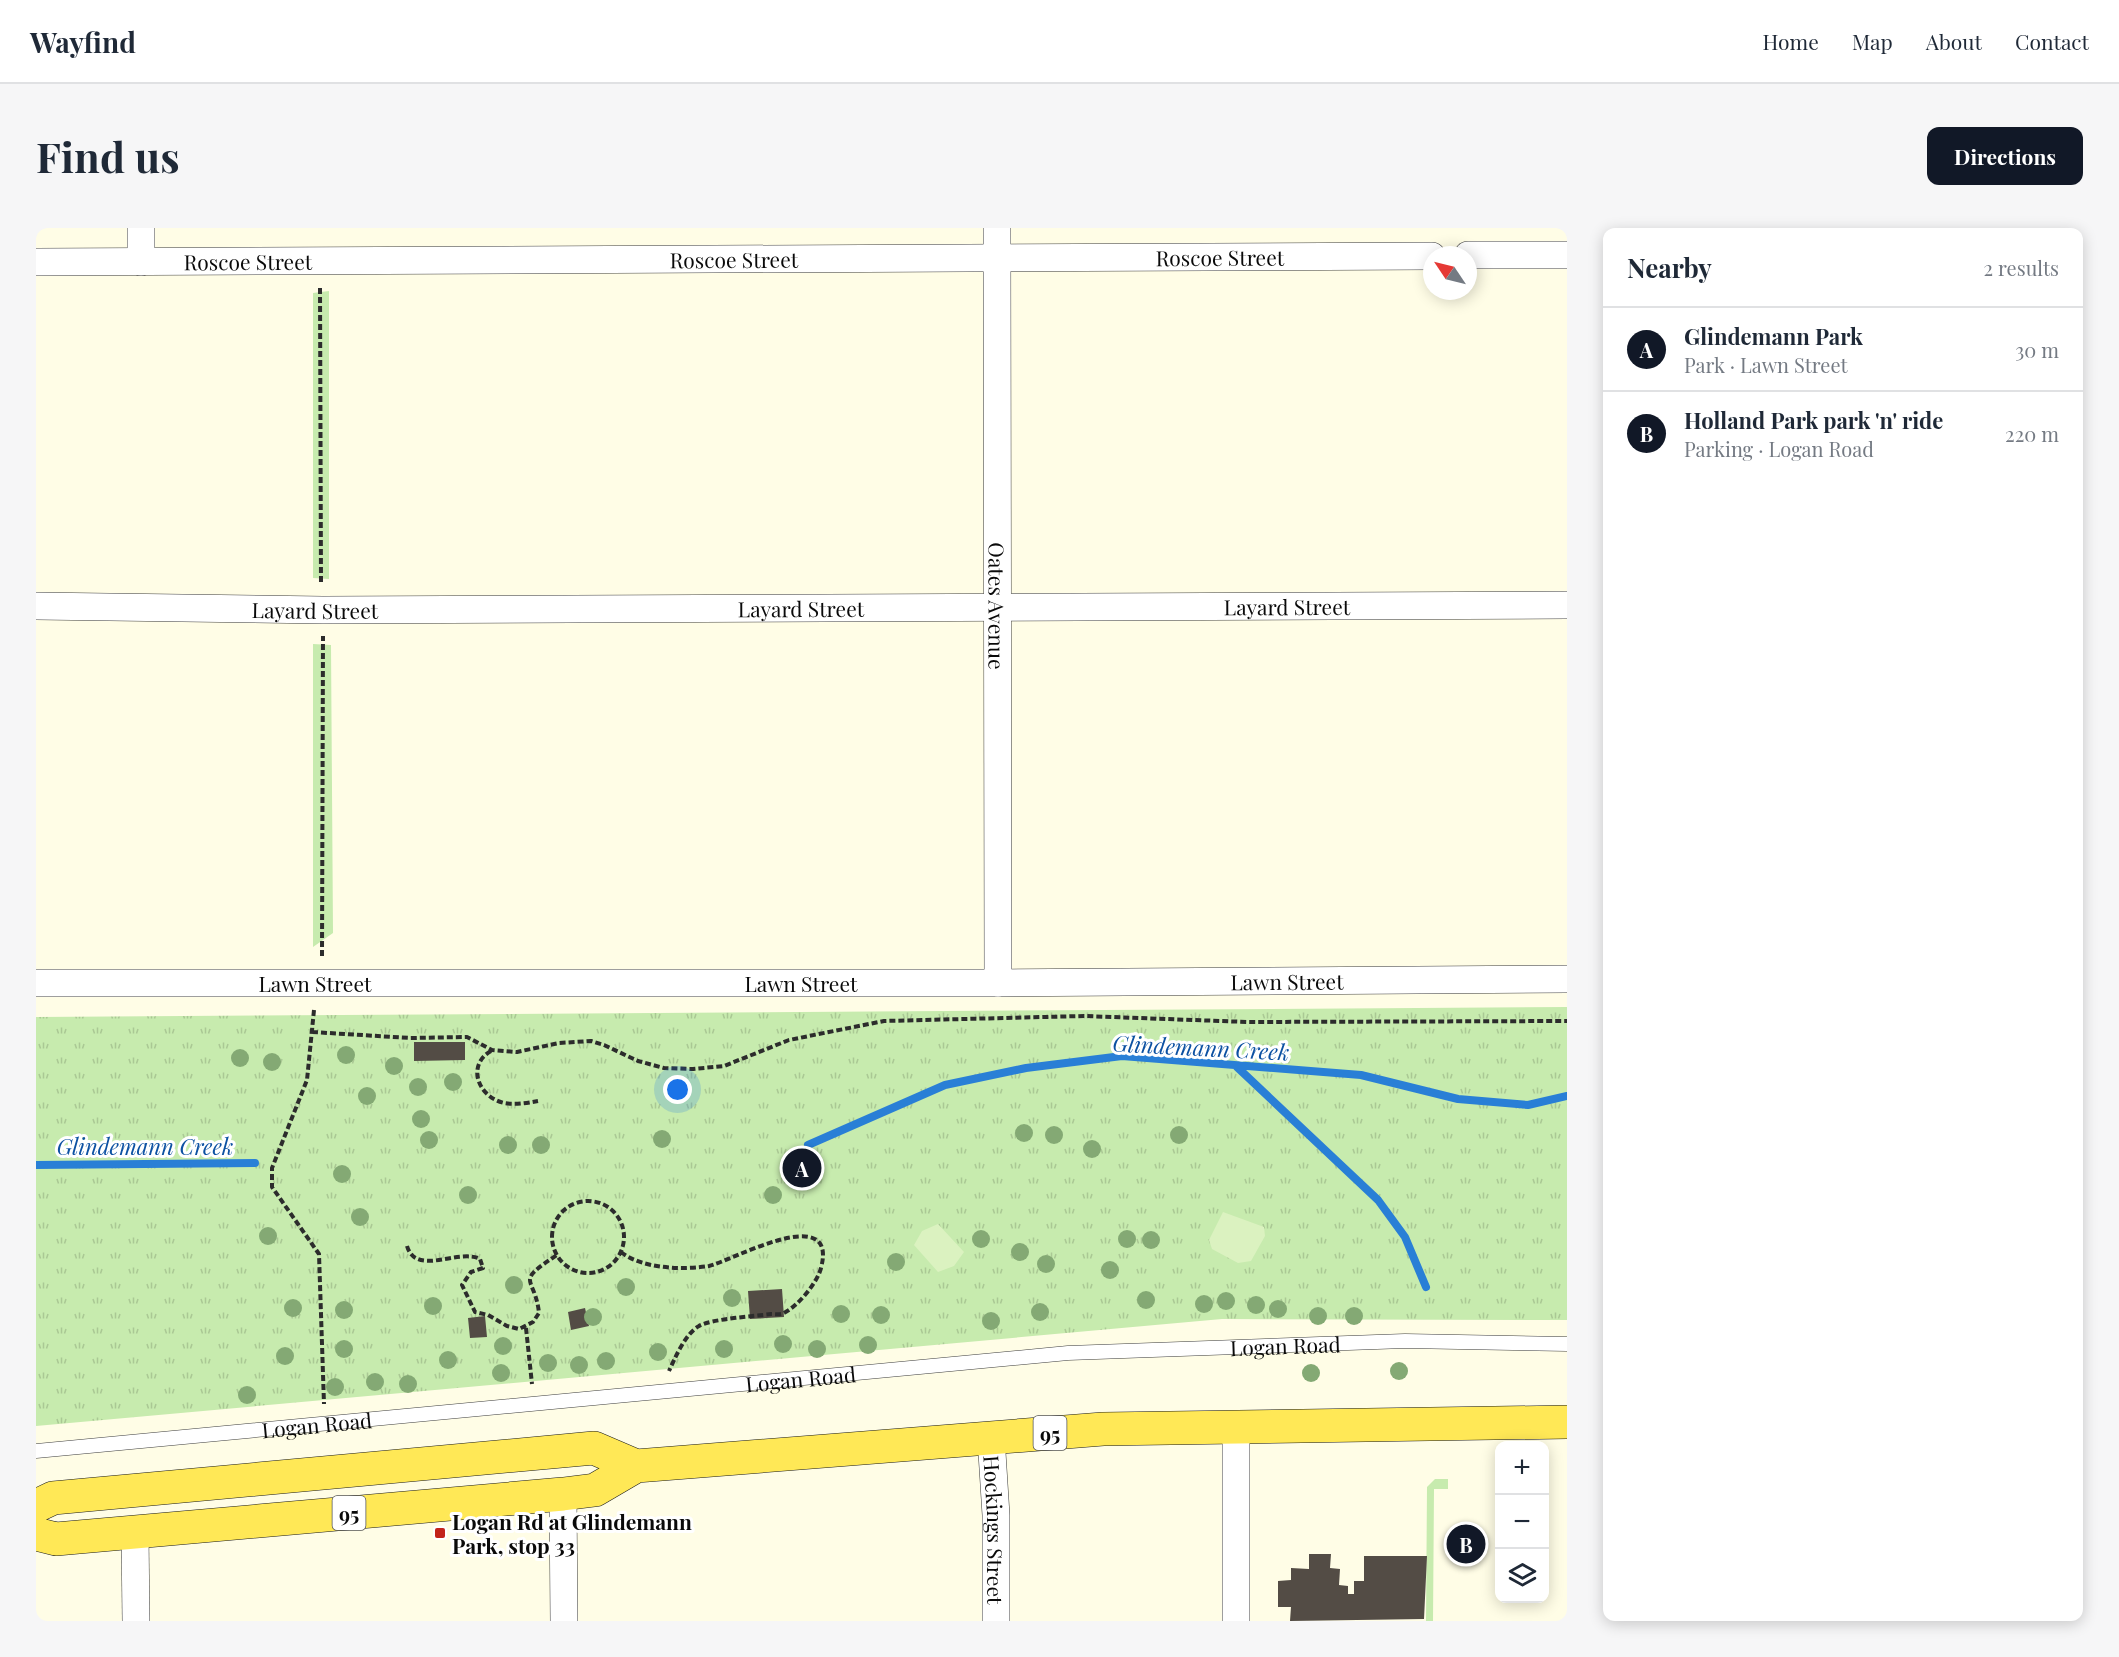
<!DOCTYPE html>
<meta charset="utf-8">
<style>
body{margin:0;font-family:"Playfair Display",serif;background:#f6f6f7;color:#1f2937}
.controls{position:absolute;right:18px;bottom:18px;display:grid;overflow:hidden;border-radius:12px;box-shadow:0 3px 15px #0003}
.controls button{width:54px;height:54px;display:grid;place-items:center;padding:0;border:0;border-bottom:2px solid #e0e1e3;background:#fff;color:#1f2937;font:30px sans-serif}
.compass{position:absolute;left:1387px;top:18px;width:54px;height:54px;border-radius:50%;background:#fff;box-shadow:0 3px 15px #0003;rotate:305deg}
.you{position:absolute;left:642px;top:862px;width:21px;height:21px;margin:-15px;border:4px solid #fff;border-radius:50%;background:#1a73e8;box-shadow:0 0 0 9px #1a73e833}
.badge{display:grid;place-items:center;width:39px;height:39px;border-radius:50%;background:#111827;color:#fff;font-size:20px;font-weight:700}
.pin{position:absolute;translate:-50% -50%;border:3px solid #fff;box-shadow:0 2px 6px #0006}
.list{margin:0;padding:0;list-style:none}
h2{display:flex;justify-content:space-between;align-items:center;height:78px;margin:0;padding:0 24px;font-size:26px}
h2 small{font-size:20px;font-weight:400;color:#747a83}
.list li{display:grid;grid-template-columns:39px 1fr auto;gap:18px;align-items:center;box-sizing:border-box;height:84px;padding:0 24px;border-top:2px solid #e0e1e3}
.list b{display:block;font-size:22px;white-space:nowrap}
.list p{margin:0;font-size:20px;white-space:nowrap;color:#747a83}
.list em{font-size:20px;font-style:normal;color:#747a83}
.icon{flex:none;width:33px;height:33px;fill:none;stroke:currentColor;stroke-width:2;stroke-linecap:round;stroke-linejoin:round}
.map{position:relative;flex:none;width:1531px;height:1393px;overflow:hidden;border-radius:12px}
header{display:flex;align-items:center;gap:36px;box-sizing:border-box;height:84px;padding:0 30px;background:#fff;border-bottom:2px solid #e0e1e3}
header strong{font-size:28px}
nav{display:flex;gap:33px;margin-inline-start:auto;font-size:21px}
.intro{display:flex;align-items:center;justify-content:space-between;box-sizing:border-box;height:144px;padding:0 36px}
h1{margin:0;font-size:42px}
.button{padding:15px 27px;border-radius:12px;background:#111827;color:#fff;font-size:21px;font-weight:700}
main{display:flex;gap:36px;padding:0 36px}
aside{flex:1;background:#fff;border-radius:12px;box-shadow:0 3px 15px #0003}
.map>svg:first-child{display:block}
.grass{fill:#c7ebae}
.park{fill:url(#park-tufts)}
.pitch{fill:#dbf2c0}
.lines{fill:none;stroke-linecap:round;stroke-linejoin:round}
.stream{stroke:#297fd6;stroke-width:8}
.building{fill:#534c45}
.lane-casing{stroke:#3d3d3d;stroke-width:15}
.street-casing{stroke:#3d3d3d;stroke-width:28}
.primary-casing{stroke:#1b1b1b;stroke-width:34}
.path{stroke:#2c2c2c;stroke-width:4;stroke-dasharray:6 3;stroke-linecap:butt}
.lane{stroke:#fff;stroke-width:14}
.street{stroke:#fff;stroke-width:27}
.primary{stroke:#ffe856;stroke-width:33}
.tree{fill:#84a974}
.poi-dot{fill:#c2231a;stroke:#fff;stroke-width:2}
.labels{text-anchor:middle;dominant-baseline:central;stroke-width:6;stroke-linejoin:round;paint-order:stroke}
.shield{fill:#fff;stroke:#545454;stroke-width:1.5}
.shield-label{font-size:20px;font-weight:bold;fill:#0a0a0a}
.street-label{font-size:21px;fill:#0a0a0a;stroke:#fff}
.poi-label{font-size:21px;font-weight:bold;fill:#0a0a0a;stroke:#fff;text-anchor:start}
.water-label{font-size:22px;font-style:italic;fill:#0c51a2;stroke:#fff}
</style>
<header>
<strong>Wayfind</strong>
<nav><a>Home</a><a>Map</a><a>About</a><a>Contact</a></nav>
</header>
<div class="intro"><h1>Find us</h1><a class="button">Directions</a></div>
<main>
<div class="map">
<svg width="1531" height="1393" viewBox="0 0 1531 1393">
<defs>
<pattern id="park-tufts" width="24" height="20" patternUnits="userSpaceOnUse" patternTransform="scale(1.5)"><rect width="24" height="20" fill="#c7ebae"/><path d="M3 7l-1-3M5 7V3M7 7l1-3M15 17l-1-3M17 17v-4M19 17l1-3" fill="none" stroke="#aac894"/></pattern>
</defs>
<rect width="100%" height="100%" fill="#fffde6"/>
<path class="grass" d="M 293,63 L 293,351 L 277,350 L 277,65 Z
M 277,416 L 295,417 L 297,705 L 277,719 Z
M 1399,1251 L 1412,1251 L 1412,1261 L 1398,1261 L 1397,1393 L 1390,1393 L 1391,1259 Z"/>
<path class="park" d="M 1531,779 L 1531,1092 L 1186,1091 L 0,1198 L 0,789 Z"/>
<path class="pitch" d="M 1187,984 L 1228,999 L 1229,1008 L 1215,1033 L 1202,1035 L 1176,1021 L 1173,1012 Z
M 902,996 L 928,1024 L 918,1038 L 902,1044 L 878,1017 L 886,1003 Z"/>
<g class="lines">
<path class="stream" d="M 1201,839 L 1342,972 L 1369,1009 L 1390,1059
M 772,917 L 909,857 L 990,840 L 1086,828 L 1325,847 L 1422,871 L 1492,877 L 1531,868
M 0,937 L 219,935"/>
</g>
<path class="building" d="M 378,814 L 429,814 L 429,832 L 378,833 Z
M 746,1061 L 748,1089 L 714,1091 L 712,1063 Z
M 549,1080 L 553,1098 L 535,1102 L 532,1084 Z
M 449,1088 L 451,1109 L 434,1110 L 432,1090 Z
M 1273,1326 L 1295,1326 L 1294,1340 L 1304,1341 L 1303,1357 L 1312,1358 L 1312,1366 L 1318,1366 L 1318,1353 L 1328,1353 L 1328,1328 L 1391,1328 L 1388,1391 L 1254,1393 L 1255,1379 L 1242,1379 L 1242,1353 L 1255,1352 L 1255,1340 L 1273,1341 Z"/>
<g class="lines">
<defs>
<g id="lane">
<path id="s1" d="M 0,1223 L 1032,1125 L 1369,1113 L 1531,1116"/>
</g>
<g id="street">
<path id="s2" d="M 961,0 L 962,755"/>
<path d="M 1432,27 L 1531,27"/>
<path id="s3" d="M 0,34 L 1396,28"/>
<path d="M 105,34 L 105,0"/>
<path id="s4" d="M 0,378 L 287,382 L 1531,377"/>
<path id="s5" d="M 0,755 L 962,755 L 1531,751"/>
<path d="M 1200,1198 L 1200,1393"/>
<path id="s6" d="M 955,1209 L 960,1287 L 960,1393"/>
<path d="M 527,1266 L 528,1393"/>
<path d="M 99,1305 L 100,1393"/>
</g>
<path id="primary" d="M 0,1278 L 17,1270 L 558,1220 L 600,1238
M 0,1306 L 20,1311 L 527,1266 L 559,1262 L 600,1238 L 1067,1201 L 1531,1194"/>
</defs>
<use href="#lane" class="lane-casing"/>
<use href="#street" class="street-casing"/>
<use href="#primary" class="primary-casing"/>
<path class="path" d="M 284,60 L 285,356
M 286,728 L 287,408
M 278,782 L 271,852 L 236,940 L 236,959 L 283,1026 L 288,1176
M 276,804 L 374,810 L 431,809 L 456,822 L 481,824 L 523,815 L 555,813 L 568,817 L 602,833 L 628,840 L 657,841 L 688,838 L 753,812 L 848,793 L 1048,788 L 1212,794 L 1531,793
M 455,823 C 430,837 442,869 468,875 C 479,877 491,875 502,873
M516 1009a36 36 0 1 1 72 0a36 36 0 1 1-72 0Z
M 371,1018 C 380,1049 423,1020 444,1031 L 447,1040 L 435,1044 L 426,1057 L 439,1084 L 452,1087 L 471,1098 L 483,1101 L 497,1094 L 503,1085 C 499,1047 477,1056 521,1027
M 585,1024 C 606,1041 647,1042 673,1038 C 693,1034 803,972 785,1040 C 781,1055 762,1078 748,1085 C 745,1087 738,1086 735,1086 C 720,1088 674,1091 663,1098 C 649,1106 639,1130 633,1143
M 490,1100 L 496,1156"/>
<use href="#lane" class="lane"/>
<use href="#street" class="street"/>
<use href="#primary" class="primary"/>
</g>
<g class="tree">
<circle cx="310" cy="827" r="9"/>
<circle cx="204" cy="830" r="9"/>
<circle cx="236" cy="834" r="9"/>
<circle cx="358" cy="838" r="9"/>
<circle cx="417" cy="854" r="9"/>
<circle cx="382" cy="859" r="9"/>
<circle cx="331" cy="868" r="9"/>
<circle cx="385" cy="891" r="9"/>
<circle cx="988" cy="905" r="9"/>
<circle cx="1018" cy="907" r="9"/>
<circle cx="1143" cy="907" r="9"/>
<circle cx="626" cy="911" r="9"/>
<circle cx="393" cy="912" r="9"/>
<circle cx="472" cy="917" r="9"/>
<circle cx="505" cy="917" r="9"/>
<circle cx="1056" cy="921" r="9"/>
<circle cx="306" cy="946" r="9"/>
<circle cx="432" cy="967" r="9"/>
<circle cx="737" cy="967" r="9"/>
<circle cx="324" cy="989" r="9"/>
<circle cx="232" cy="1008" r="9"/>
<circle cx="945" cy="1011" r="9"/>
<circle cx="1091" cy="1011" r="9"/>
<circle cx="1115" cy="1012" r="9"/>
<circle cx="984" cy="1024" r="9"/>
<circle cx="860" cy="1034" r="9"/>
<circle cx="1010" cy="1036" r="9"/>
<circle cx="1074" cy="1042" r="9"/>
<circle cx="478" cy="1057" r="9"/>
<circle cx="590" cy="1059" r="9"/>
<circle cx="696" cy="1070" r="9"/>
<circle cx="1110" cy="1072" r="9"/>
<circle cx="1190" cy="1073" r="9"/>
<circle cx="1168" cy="1076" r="9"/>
<circle cx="1220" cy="1077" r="9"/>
<circle cx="397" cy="1078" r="9"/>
<circle cx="257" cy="1080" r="9"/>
<circle cx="1242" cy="1081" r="9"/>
<circle cx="308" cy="1082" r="9"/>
<circle cx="1004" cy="1084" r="9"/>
<circle cx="805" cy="1086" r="9"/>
<circle cx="845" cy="1087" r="9"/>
<circle cx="1282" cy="1088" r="9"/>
<circle cx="1318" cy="1088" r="9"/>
<circle cx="557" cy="1089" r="9"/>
<circle cx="955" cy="1093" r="9"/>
<circle cx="747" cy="1116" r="9"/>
<circle cx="832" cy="1117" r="9"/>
<circle cx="467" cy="1118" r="9"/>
<circle cx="308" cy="1121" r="9"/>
<circle cx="688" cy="1121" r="9"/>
<circle cx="781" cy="1121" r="9"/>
<circle cx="622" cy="1124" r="9"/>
<circle cx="249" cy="1128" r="9"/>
<circle cx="412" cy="1132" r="9"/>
<circle cx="570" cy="1133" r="9"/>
<circle cx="512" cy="1135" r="9"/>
<circle cx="543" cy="1137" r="9"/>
<circle cx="1363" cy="1143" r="9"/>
<circle cx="465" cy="1145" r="9"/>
<circle cx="1275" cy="1145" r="9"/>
<circle cx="339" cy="1154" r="9"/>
<circle cx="372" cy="1156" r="9"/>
<circle cx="299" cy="1159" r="9"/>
<circle cx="211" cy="1167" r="9"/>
</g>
<rect class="poi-dot" x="398" y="1299" width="12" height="12" rx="3"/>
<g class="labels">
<g class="shield">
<rect x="997.5" y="1188" width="33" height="34" rx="4.5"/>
<rect x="296.5" y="1268" width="33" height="34" rx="4.5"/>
</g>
<g class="shield-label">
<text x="1014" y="1205">95</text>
<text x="313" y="1285">95</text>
</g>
<g class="street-label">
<text stroke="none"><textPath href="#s3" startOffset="1184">Roscoe Street</textPath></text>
<text stroke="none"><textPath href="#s3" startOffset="698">Roscoe Street</textPath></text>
<text stroke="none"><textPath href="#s3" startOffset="212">Roscoe Street</textPath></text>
<text stroke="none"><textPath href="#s2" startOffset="378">Oates Avenue</textPath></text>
<text stroke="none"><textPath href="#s4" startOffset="1251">Layard Street</textPath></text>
<text stroke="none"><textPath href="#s4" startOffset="279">Layard Street</textPath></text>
<text stroke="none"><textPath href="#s4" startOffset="765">Layard Street</textPath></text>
<text stroke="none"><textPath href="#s5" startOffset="1251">Lawn Street</textPath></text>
<text stroke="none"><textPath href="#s5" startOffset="279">Lawn Street</textPath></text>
<text stroke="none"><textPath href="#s5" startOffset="765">Lawn Street</textPath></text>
<text stroke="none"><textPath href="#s1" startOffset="1254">Logan Road</textPath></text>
<text stroke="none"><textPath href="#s1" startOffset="768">Logan Road</textPath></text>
<text stroke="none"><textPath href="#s1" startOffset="282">Logan Road</textPath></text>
<text stroke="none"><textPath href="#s6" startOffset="93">Hockings Street</textPath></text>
</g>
<g class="poi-label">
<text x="416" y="1293">Logan Rd at Glindemann<tspan x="416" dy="24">Park, stop 33</tspan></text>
</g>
<g class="water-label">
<text transform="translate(1165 819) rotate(3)">Glindemann Creek</text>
<text x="109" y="918">Glindemann Creek</text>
</g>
</g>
</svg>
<div class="controls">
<button>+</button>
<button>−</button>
<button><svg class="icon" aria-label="layers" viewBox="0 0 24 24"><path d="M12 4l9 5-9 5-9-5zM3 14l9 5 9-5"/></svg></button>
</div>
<svg class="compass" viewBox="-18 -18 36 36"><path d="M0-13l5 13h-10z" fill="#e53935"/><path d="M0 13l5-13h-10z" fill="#747a83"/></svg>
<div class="you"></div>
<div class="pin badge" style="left:766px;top:940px">A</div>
<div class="pin badge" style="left:1430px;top:1316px">B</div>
</div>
<aside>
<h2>Nearby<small>2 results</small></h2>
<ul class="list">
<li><span class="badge">A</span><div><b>Glindemann Park</b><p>Park · Lawn Street</p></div><em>30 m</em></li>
<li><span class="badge">B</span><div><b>Holland Park park 'n' ride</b><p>Parking · Logan Road</p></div><em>220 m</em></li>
</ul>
</aside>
</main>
